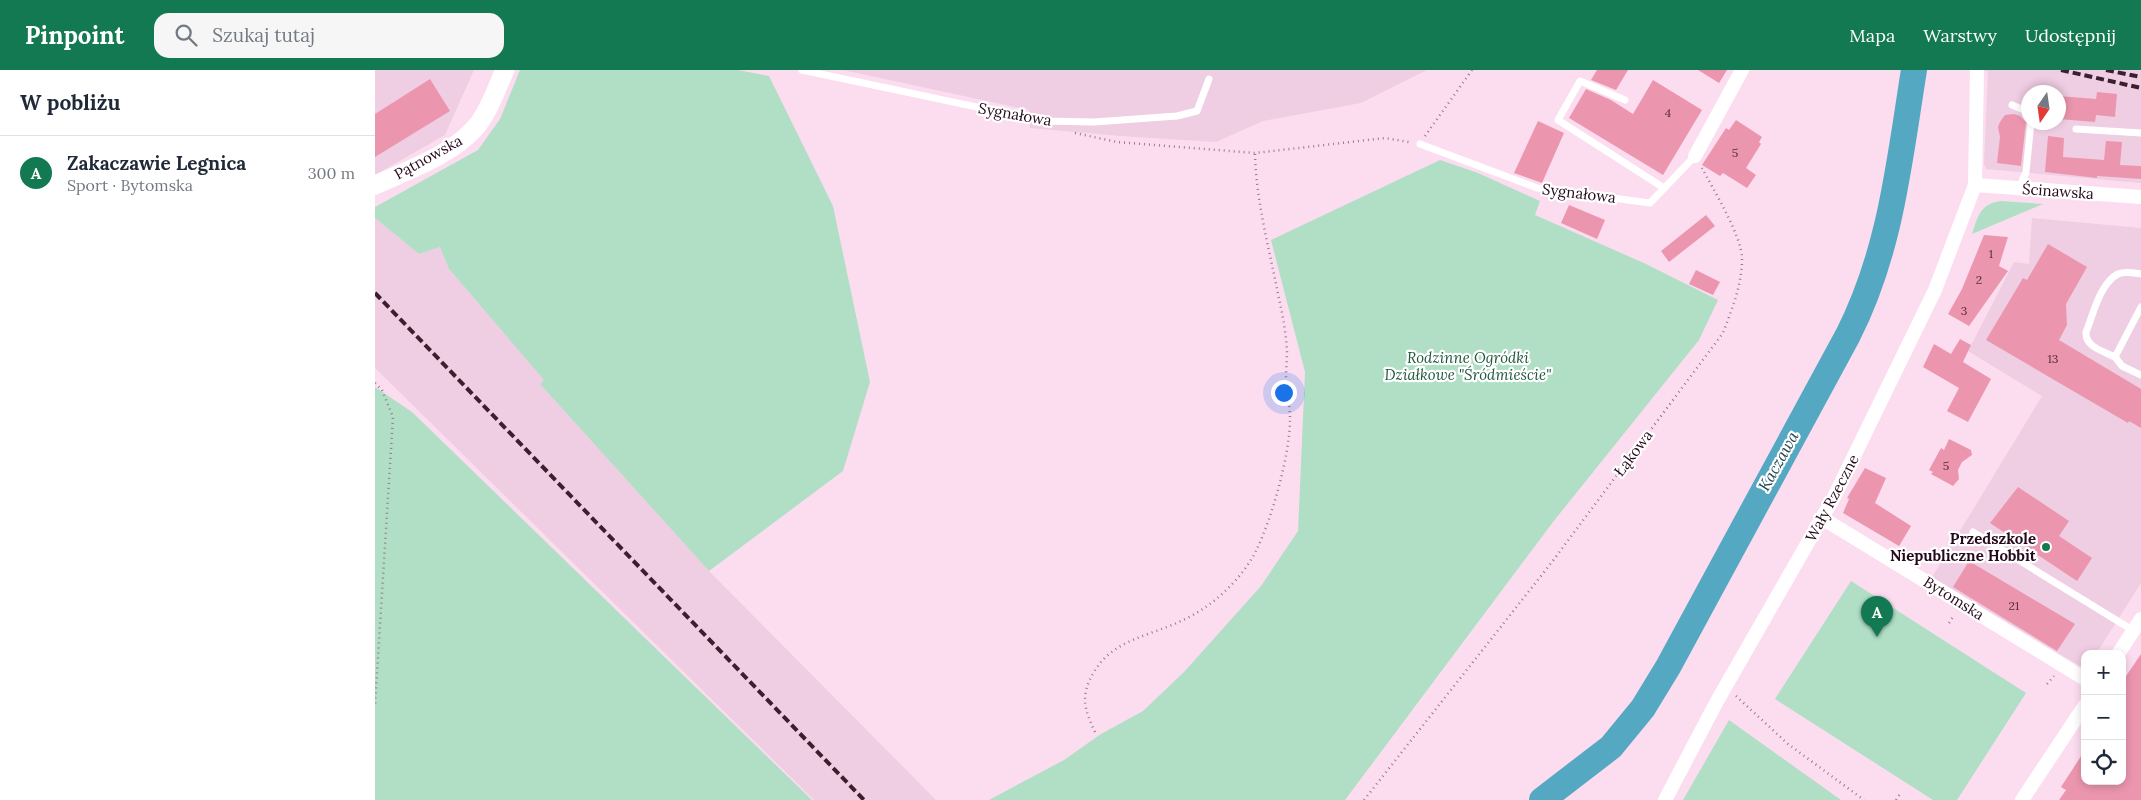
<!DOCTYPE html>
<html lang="pl">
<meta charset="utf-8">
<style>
body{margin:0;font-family:Lora,serif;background:#f6f6f7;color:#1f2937}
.controls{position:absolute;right:15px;bottom:15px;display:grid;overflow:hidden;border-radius:10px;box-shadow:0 2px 8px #0003}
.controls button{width:45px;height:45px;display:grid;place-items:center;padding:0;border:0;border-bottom:1px solid #e0e1e3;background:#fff;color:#1f2937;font:25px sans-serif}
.compass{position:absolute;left:1646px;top:15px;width:45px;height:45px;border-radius:50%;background:#fff;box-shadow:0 2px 8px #0003;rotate:193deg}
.you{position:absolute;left:908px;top:322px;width:18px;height:18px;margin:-12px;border:4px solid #fff;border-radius:50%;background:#1a73e8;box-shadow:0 0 0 8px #1a73e833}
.badge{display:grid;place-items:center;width:32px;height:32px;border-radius:50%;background:#127952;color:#fff;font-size:16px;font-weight:700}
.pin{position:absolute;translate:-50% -41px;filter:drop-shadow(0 1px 2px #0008)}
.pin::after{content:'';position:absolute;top:26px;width:18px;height:15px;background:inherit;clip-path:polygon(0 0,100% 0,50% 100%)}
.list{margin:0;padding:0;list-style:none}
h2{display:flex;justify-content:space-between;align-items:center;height:65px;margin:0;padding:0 20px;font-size:21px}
h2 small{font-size:16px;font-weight:400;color:#747a83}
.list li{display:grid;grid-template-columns:32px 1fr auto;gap:15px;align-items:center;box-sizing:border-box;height:75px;padding:0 20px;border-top:1px solid #e0e1e3}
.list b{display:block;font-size:19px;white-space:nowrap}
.list p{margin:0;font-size:16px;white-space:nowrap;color:#747a83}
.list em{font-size:16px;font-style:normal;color:#747a83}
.icon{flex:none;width:28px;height:28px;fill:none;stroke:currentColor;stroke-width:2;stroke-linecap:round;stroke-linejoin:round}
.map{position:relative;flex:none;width:1766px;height:730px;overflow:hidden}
header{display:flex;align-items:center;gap:30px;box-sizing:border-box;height:70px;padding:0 25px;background:#127952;color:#fff}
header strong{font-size:24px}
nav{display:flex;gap:28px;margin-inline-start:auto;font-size:18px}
.search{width:350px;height:45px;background:#f6f6f7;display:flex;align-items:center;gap:12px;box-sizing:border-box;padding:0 18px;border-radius:15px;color:#747a83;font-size:19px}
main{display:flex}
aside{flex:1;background:#fff}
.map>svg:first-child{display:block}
.built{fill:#efcde2;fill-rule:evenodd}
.green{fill:#b0dfc6}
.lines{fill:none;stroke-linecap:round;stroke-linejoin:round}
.river{stroke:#54a8c2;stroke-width:26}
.building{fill:#eb96ae}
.path{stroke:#977a8c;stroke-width:2.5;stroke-dasharray:1 4;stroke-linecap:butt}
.lane{stroke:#fff;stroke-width:7}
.street{stroke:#fff;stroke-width:14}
.secondary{stroke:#fff;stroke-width:19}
.rail{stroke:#3b1f31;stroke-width:4;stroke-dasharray:8 4;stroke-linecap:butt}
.poi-dot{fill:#127952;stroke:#fff;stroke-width:2}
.labels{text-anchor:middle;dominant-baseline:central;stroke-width:4.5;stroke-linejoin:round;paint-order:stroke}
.number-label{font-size:12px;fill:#562d40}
.street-label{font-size:15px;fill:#250a1c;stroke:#fff}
.park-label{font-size:15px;font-style:italic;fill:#20573e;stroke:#fff}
.poi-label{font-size:15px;font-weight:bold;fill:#250a1c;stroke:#fff;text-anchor:end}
.water-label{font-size:16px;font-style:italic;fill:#204652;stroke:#fff}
</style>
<header>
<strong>Pinpoint</strong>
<div class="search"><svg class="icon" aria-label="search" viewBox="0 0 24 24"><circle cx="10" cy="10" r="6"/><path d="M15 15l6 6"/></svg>Szukaj tutaj</div>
<nav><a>Mapa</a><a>Warstwy</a><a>Udostępnij</a></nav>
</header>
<main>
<aside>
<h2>W pobliżu<small></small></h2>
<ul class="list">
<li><span class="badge">A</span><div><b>Zakaczawie Legnica</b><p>Sport · Bytomska</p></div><em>300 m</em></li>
</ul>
</aside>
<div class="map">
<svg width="1766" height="730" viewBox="0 0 1766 730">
<rect width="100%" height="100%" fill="#fcddf0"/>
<path class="built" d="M 0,0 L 99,0 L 70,65 L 0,105 Z
M 468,0 L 1052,0 L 986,33 L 888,51 L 841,72 L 745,66 L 655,58 L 654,40 Z
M 1603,0 L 1766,0 L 1766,113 L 1611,99 L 1609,94 L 1613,1 ZM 1654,22 L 1684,22 L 1684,52 L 1654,52 Z
M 0,148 L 44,184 L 65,177 L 74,199 L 170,311 L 165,314 L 334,501 L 561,730 L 439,730 L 0,298 Z
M 1657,148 L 1766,158 L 1766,513 L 1721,584 L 1710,584 L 1710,599 L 1557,507 L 1667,326 L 1593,281 L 1639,192 L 1654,194 Z"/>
<path class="green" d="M 145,0 L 363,0 L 394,6 L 458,136 L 495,312 L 468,401 L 334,501 L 165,314 L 169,310 L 74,199 L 65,177 L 44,184 L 0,148 L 0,137 L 103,80 L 125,49 Z
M 1065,90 L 1103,103 L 1165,131 L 1160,145 L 1271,194 L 1343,230 L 1324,270 L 1178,452 L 970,730 L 614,730 L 689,690 L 726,664 L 768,641 L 809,602 L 886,516 L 923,461 L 930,302 L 896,170 Z
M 1626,131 L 1668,134 L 1597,164 C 1603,146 1605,134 1626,131 Z
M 0,317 L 37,342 L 437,730 L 0,730 Z
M 1476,511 L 1651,623 L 1582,730 L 1558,730 L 1400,629 Z
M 1354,650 L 1466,730 L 1308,730 Z"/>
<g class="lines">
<path class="river" d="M 1167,730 L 1236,677 L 1268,638 L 1293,597 L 1473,265 C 1516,180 1524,93 1539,0"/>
</g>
<path class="building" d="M 1222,0 L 1253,0 L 1241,20 L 1216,10 Z
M 1323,0 L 1352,0 L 1344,13 Z
M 55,9 L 75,41 L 0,87 L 0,44 Z
M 1278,10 L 1327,40 L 1288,105 L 1194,48 L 1211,19 L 1236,30 L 1258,44 Z
M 1722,22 L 1742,24 L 1740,47 L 1721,45 L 1720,52 L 1684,49 L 1684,26 L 1721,29 Z
M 1639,44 L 1645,46 L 1651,52 L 1646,96 L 1622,93 L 1625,67 L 1623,57 L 1625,52 L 1630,45 Z
M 1361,50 L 1387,67 L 1384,72 L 1386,74 L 1371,98 L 1381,105 L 1372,118 L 1348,103 L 1345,106 L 1327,95 L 1351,58 L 1354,60 Z
M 1163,51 L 1189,63 L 1167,113 L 1139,103 Z
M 1673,66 L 1689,68 L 1688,87 L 1729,90 L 1731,71 L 1747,72 L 1745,95 L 1766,96 L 1766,109 L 1722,106 L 1722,108 L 1670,102 Z
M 1194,135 L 1230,150 L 1222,169 L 1186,153 Z
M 1331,145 L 1340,156 L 1294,192 L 1286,181 Z
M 1609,165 L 1633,167 L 1624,196 L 1633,201 L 1594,256 L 1573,244 L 1587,219 Z
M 1673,174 L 1712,197 L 1691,234 L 1692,255 L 1684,270 L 1766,319 L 1766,358 L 1754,351 L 1753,353 L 1611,270 L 1648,208 L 1652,210 Z
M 1321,200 L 1345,212 L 1338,225 L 1314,214 Z
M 1585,269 L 1596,275 L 1588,292 L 1616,309 L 1593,352 L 1572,341 L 1584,318 L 1548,297 L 1559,274 L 1576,284 Z
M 1574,369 L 1596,380 L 1597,385 L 1587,392 L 1583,400 L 1584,409 L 1578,416 L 1556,404 L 1558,402 L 1554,400 L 1566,378 L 1569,380 Z
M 1490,398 L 1511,408 L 1500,433 L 1536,456 L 1524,476 L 1468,443 L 1474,429 L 1472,428 Z
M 1643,417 L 1694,451 L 1684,466 L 1717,488 L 1702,511 L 1615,453 Z
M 1594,491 L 1700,554 L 1682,581 L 1578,517 Z
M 1766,584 L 1766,730 L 1684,730 L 1691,720 L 1686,717 L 1710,680 L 1710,711 L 1747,711 L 1747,612 Z"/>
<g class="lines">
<path class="path" d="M 700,63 L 742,72 L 880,83 L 1010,68 L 1034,72
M 1050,66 L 1097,0
M 0,313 L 7,320 L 18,347 L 0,635
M 1574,553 L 1579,545
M 1672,614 L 1679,606
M 1361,626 L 1413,674 L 1489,730
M 720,662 C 709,639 705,625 719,602 C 738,569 776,566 808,550 C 837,537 866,510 881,481 C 897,448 915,385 915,349 C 915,336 912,321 911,308 C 911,299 912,290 912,281 C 911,264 908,246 904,229 C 895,181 881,133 880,83
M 989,730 L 1177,492 L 1348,263 C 1357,239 1367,215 1367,189 C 1367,166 1338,119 1327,98
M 1521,730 L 1525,724"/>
<path class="lane" d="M 427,0 L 668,51 L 719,52 L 802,46 L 822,41 L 834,9
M 1250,30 L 1205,11 L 1183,50 L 1289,118
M 1637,35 L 1654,42
M 1701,59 L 1766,63
M 1045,74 L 1162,118 L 1275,133 L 1320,86
M 1644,118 L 1651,102 L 1656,52
M 1766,237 L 1740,287 L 1747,296 L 1766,305
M 1740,287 C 1728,281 1710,277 1711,262 C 1718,245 1725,213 1743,204 C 1750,201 1759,203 1766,204
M 1598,462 L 1759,561"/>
<path class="street" d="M 1320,86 L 1367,0
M 1600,115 L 1766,127
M 1447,448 L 1710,609
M 1743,584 L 1766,549
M 1290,730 L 1341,633 L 1459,427 L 1560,220 L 1600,115 L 1602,0
M 1647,730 L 1710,635"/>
<path class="secondary" d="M 0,115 C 33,100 75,86 100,58 C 114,42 121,19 130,0"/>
<path class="rail" d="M 1686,0 L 1766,18
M 1731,0 L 1766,7
M 0,223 L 489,730"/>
</g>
<circle class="poi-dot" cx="1671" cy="477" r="5"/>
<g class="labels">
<g class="number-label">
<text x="1293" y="42">4</text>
<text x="1360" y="82">5</text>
<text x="1616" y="183">1</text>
<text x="1604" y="209">2</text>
<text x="1589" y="240">3</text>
<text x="1678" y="288">13</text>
<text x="1571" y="395">5</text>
<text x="1639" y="535">21</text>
</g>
<g class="street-label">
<text transform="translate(640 44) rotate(10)">Sygnałowa</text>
<text transform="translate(53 87) rotate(-29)">Pątnowska</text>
<text transform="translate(1683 121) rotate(4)">Ścinawska</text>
<text transform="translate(1204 123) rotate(7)">Sygnałowa</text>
<text transform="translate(1258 383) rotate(-53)">Łąkowa</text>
<text transform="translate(1457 428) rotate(-62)">Wały Rzeczne</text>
<text transform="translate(1579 528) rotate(32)">Bytomska</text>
</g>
<g class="park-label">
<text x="1093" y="287">Rodzinne Ogródki<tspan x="1093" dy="17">Działkowe "Śródmieście"</tspan></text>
</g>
<g class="poi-label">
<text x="1661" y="468">Przedszkole<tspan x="1661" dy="17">Niepubliczne Hobbit</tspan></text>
</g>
<g class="water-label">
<text transform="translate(1403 391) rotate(-61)">Kaczawa</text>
</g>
</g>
</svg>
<div class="controls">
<button>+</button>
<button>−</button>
<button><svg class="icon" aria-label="locate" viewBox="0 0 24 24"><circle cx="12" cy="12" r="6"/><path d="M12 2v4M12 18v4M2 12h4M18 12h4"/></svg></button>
</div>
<svg class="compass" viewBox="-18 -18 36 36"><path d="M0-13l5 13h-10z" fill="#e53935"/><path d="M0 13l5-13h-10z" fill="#747a83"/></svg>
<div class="you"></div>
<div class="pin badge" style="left:1502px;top:567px">A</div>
</div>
</main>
